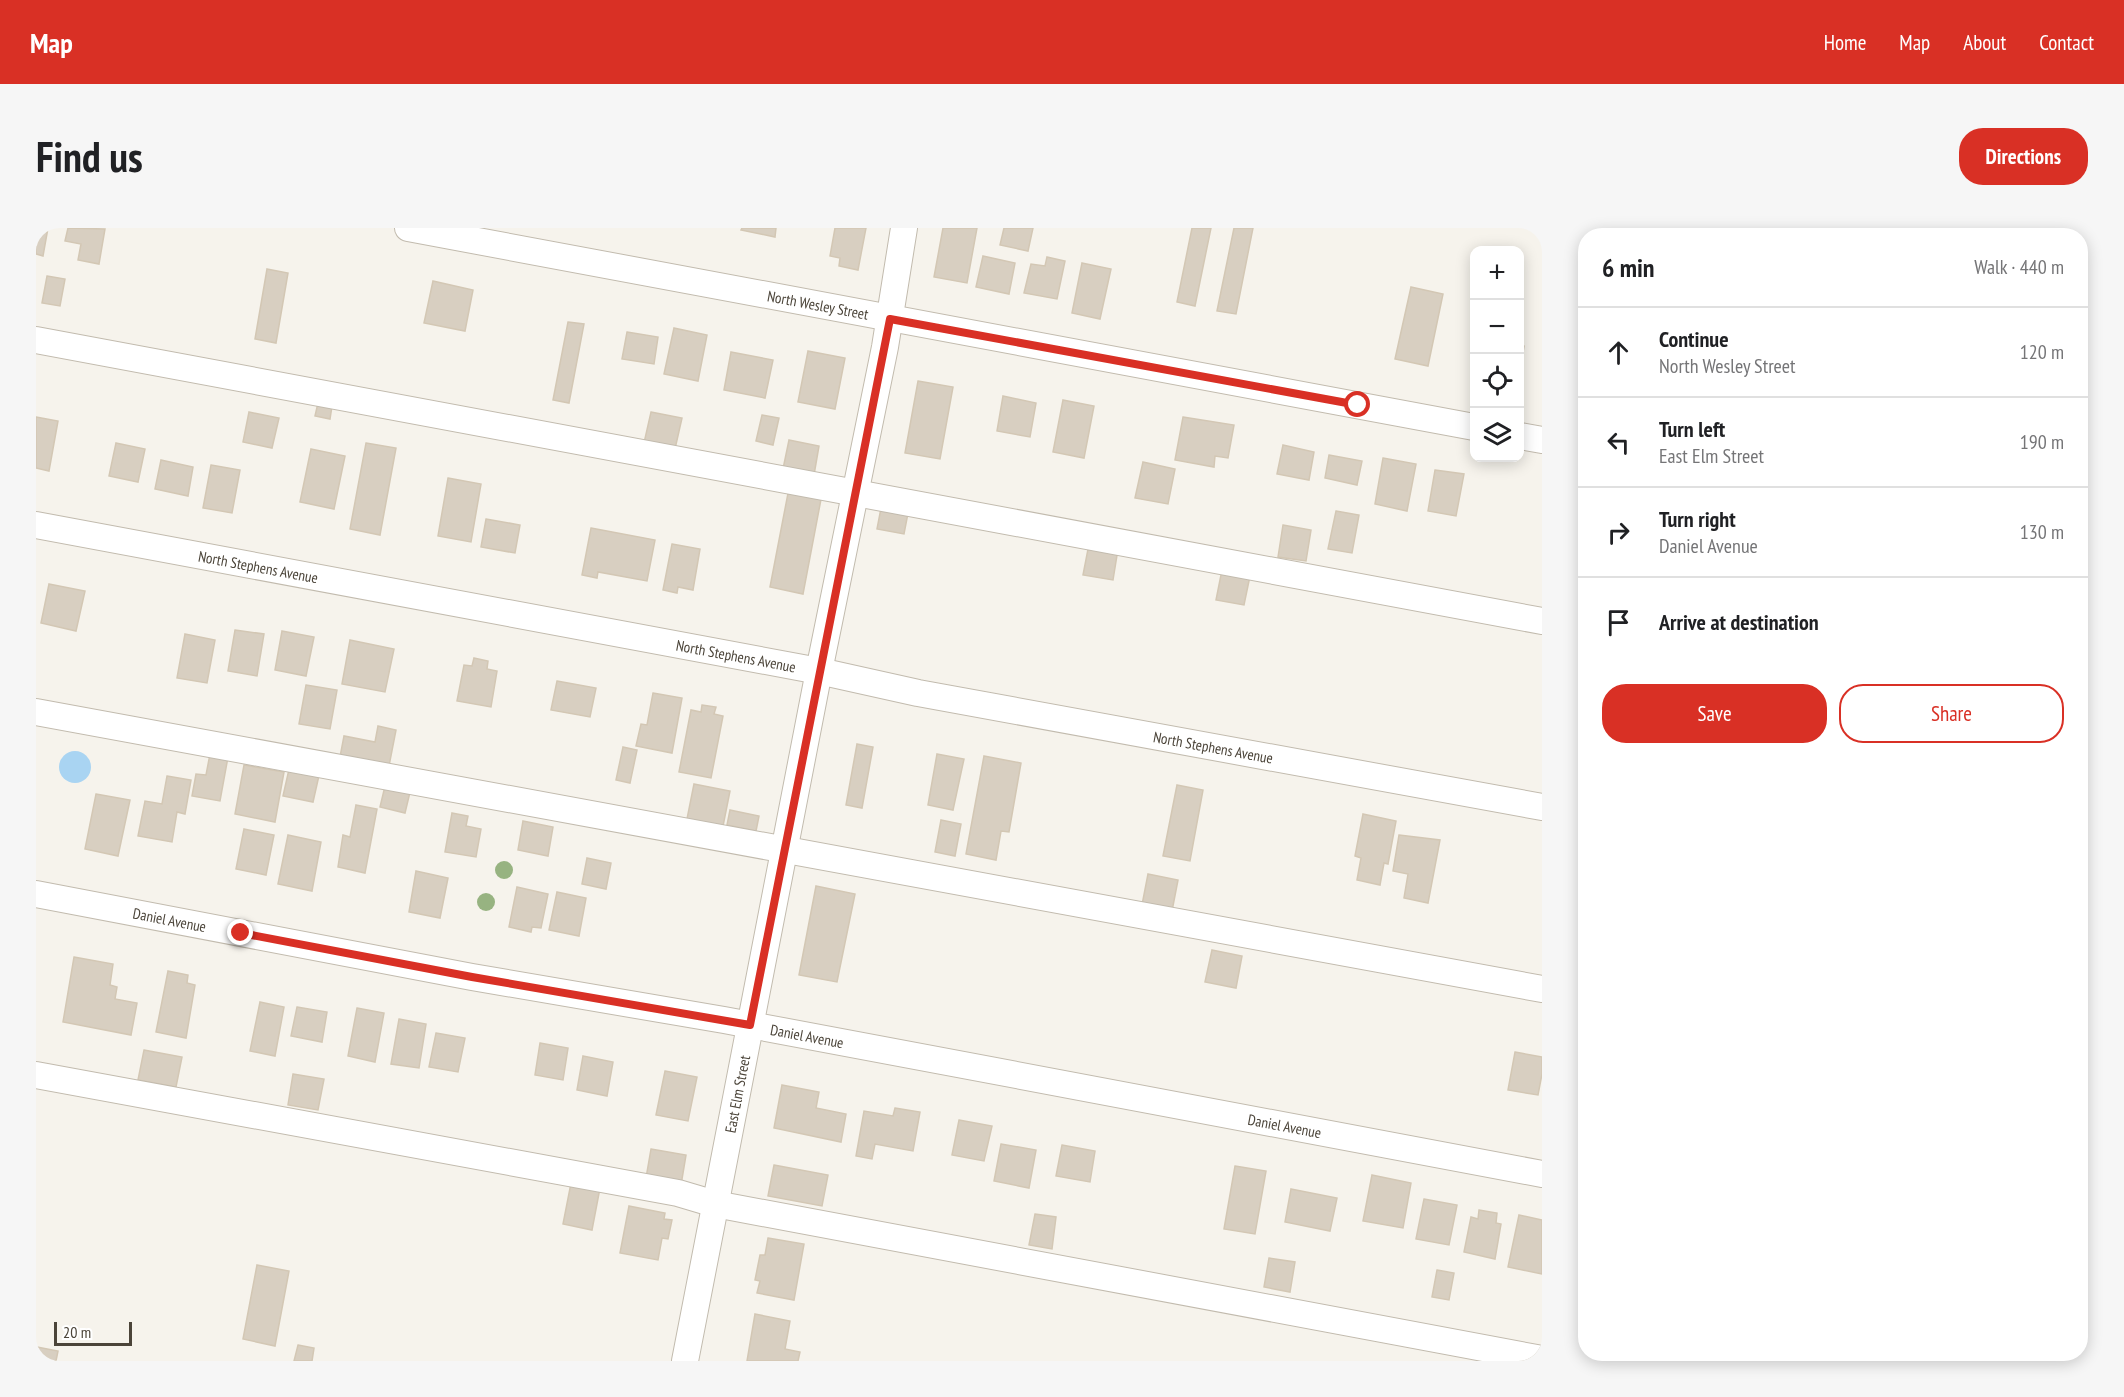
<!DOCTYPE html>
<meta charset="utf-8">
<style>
body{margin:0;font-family:"PT Sans Narrow",sans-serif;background:#f6f6f6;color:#202124}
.controls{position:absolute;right:18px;top:18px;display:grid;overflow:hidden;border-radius:12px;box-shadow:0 3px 15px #0003}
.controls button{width:54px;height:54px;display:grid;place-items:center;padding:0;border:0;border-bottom:2px solid #e0e0e0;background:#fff;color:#202124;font:30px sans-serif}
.scale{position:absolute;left:18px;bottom:15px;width:78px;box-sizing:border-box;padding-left:6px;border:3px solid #4b4439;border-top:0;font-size:16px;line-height:21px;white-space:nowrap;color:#4b4439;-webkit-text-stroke:4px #fff;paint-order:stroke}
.stop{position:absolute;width:18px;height:18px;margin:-14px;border:4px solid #d93025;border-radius:50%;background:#fff}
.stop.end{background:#d93025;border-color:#fff;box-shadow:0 2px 6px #0008}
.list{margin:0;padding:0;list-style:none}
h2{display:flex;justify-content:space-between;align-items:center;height:78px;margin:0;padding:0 24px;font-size:26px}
h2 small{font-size:20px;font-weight:400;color:#757577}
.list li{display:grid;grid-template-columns:39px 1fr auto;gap:18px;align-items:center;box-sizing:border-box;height:90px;padding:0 24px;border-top:2px solid #e0e0e0}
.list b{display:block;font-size:22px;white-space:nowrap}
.list p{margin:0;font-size:20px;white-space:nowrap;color:#757577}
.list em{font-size:20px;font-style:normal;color:#757577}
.actions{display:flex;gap:12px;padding:18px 24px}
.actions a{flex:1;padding:14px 0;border:2px solid #d93025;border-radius:24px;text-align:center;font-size:21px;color:#d93025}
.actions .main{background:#d93025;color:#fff}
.icon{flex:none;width:33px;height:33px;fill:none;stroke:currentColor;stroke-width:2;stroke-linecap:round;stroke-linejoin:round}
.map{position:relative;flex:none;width:1506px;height:1133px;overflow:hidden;border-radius:24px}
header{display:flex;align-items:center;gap:36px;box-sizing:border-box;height:84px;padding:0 30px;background:#d93025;color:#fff}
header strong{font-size:28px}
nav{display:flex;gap:33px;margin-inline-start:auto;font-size:21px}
.intro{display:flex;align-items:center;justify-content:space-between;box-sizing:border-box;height:144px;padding:0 36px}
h1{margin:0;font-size:42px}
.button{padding:15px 27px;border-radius:24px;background:#d93025;color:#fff;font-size:21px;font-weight:700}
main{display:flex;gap:36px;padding:0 36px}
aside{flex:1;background:#fff;border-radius:24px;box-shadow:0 3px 15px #0003}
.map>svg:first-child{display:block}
.water{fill:#a9d4f2}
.building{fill:#d8cfc1;stroke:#d3c7b4;stroke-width:1.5}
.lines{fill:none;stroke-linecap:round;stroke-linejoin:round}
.minor-casing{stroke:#c2bbae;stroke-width:28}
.minor{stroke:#fff;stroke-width:26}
.tree{fill:#97b381}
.route{stroke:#d93025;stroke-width:8}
.labels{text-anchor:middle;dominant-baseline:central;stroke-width:5;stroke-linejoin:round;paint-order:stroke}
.street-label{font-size:15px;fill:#4b4439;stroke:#fff}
</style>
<header>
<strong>Map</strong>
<nav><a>Home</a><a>Map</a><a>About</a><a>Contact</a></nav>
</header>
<div class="intro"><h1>Find us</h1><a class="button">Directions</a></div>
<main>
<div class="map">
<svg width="1506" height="1133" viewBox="0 0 1506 1133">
<rect width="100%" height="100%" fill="#f6f3ec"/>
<path class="water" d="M23 539a16 16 0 1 1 32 0a16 16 0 1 1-32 0Z"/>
<path class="building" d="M 0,0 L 12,0 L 7,28 L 0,26 Z
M 32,0 L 69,1 L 63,36 L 42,32 L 45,16 L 29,13 Z
M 706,0 L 740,0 L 739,9 L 705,2 Z
M 799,0 L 830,0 L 822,42 L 803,38 L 804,30 L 794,28 Z
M 907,0 L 941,0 L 931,55 L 898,49 Z
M 968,0 L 997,0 L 992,23 L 964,17 Z
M 1156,0 L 1175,0 L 1159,78 L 1141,74 Z
M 1198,0 L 1217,0 L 1200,86 L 1181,83 Z
M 947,28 L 979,35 L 973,66 L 940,59 Z
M 1011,29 L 1029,33 L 1021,71 L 988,65 L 995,36 L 1009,38 Z
M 1046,35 L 1075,41 L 1064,91 L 1036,85 Z
M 231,41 L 252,45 L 240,115 L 219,111 Z
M 11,48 L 29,51 L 24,78 L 6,75 Z
M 397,53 L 437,62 L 429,103 L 388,95 Z
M 1375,59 L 1407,66 L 1392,138 L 1359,131 Z
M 532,94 L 548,96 L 533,175 L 517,172 Z
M 638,100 L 671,107 L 662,153 L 628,146 Z
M 591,104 L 622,109 L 618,136 L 586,131 Z
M 1484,117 L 1488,118 L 1484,144 Z
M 772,123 L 809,130 L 799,181 L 762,174 Z
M 695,124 L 737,132 L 729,170 L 688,162 Z
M 882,153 L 917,159 L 904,231 L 869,225 Z
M 967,168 L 1000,175 L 994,209 L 961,203 Z
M 1027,172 L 1058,178 L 1048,230 L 1017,224 Z
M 282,175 L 296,178 L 294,191 L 279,188 Z
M 213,184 L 243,190 L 236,220 L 207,214 Z
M 615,184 L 646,190 L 639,221 L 608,215 Z
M 726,187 L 743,190 L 737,217 L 720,213 Z
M 0,189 L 22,193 L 13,243 L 0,240 Z
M 1147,189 L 1198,197 L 1192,230 L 1179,228 L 1178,239 L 1139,232 Z
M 753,212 L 783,218 L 778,247 L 747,241 Z
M 80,215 L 109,221 L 102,254 L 73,248 Z
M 330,215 L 360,220 L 344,307 L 314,301 Z
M 1247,217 L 1278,224 L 1273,252 L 1241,246 Z
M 275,221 L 309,228 L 298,281 L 264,274 Z
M 1293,227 L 1326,233 L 1321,257 L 1289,250 Z
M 1347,230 L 1380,236 L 1371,283 L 1339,276 Z
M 125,232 L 157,239 L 152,268 L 119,261 Z
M 1107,234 L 1139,241 L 1132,276 L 1099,270 Z
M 175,237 L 204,242 L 196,285 L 167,280 Z
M 1399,242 L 1428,246 L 1420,288 L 1392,283 Z
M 412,250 L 445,256 L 435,314 L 402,308 Z
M 753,260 L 786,266 L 767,366 L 734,359 Z
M 846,275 L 873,280 L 868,306 L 841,301 Z
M 1300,283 L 1323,287 L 1316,325 L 1292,321 Z
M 450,291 L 484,297 L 479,325 L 445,319 Z
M 1247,297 L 1275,302 L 1270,333 L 1242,329 Z
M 555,300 L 619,312 L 611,353 L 562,344 L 561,350 L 546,347 Z
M 636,316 L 664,321 L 657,362 L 642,359 L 641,365 L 627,362 Z
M 1053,316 L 1082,321 L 1077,352 L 1047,347 Z
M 1186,342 L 1214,348 L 1208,377 L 1180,372 Z
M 13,356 L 49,363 L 40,403 L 5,395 Z
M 199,402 L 228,406 L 221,448 L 192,443 Z
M 246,403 L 278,409 L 270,448 L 239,442 Z
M 149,406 L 179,412 L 171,455 L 141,450 Z
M 314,412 L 358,421 L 349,464 L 306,456 Z
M 438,430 L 452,433 L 451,441 L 461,443 L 455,479 L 421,473 L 428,437 L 436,438 Z
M 521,453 L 560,460 L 554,489 L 515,482 Z
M 270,457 L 301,462 L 294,501 L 263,496 Z
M 617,465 L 646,470 L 636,525 L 600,518 L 605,496 L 611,497 Z
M 666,477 L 680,479 L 678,486 L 687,488 L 675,550 L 643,544 L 655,482 L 665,484 Z
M 342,498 L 360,502 L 353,538 L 304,529 L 308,508 L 339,514 Z
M 821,516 L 837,519 L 826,580 L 810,577 Z
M 587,519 L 601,522 L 594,555 L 580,552 Z
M 174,526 L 192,529 L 184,573 L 156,568 L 160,546 L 170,547 Z
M 901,526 L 928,531 L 917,582 L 892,577 Z
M 948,528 L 985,535 L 973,604 L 965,603 L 960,632 L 930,626 Z
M 208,537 L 248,544 L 239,594 L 199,586 Z
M 254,537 L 284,543 L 277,574 L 247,568 Z
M 131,548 L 155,552 L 149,586 L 141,584 L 136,614 L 102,608 L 109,573 L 126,576 Z
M 350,554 L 375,560 L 369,585 L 344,579 Z
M 658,556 L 694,563 L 687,598 L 651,591 Z
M 1141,557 L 1167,562 L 1154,633 L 1127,628 Z
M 60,566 L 94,572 L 82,628 L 49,621 Z
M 320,577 L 341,581 L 329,645 L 302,639 L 307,607 L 314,609 Z
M 694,582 L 723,588 L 720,603 L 691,597 Z
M 416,585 L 432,588 L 430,598 L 445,601 L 440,629 L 409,624 Z
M 1327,586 L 1360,593 L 1352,636 L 1348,635 L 1344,657 L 1321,652 L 1325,630 L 1319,628 Z
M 905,592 L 925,596 L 919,628 L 899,624 Z
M 487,593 L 517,599 L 512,628 L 482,622 Z
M 208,601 L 238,607 L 230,647 L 200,641 Z
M 252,607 L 285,614 L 276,663 L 242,656 Z
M 1363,607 L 1404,612 L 1392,675 L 1368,670 L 1372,646 L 1357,643 Z
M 551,630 L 575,635 L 570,661 L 546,656 Z
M 380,643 L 412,650 L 404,690 L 373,684 Z
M 1112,646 L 1142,652 L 1136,683 L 1106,677 Z
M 780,658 L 819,666 L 801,754 L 763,747 Z
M 481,659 L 512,666 L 505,700 L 496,699 L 495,704 L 473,699 Z
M 521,664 L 550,670 L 543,708 L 513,702 Z
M 1176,722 L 1206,728 L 1200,760 L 1169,754 Z
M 38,729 L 77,736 L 74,757 L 81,759 L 79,771 L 101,775 L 95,807 L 27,794 Z
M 132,743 L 152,747 L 151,755 L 159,757 L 150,810 L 120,804 Z
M 224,774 L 248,779 L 239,828 L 214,823 Z
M 261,779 L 291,784 L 286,814 L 255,808 Z
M 321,780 L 348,785 L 339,834 L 312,828 Z
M 363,791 L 390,796 L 383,840 L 355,836 Z
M 400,805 L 429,810 L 422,844 L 393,839 Z
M 504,815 L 532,820 L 527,852 L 499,847 Z
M 108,822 L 146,829 L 140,859 L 102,852 Z
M 1479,824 L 1506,829 L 1506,846 L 1502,867 L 1472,862 Z
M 547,828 L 577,834 L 571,868 L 541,862 Z
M 629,843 L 661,849 L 652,893 L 620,887 Z
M 257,846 L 288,851 L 282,882 L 252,877 Z
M 746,857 L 783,864 L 780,880 L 810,886 L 805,914 L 738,900 Z
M 859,880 L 884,884 L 877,923 L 839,916 L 836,931 L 820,928 L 828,883 L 857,888 Z
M 923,892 L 956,898 L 948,933 L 916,927 Z
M 965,916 L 1000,922 L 993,960 L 958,953 Z
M 1026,917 L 1059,923 L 1054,954 L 1020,948 Z
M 615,921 L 650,927 L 645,957 L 610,950 Z
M 738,937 L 792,947 L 786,978 L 732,968 Z
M 1199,938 L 1230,943 L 1219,1006 L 1188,1001 Z
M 1336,947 L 1375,955 L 1367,1000 L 1327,993 Z
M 535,955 L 564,960 L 556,1002 L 527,996 Z
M 1255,961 L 1301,970 L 1294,1003 L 1249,994 Z
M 1388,971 L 1421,977 L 1413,1017 L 1380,1011 Z
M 593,978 L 629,985 L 628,991 L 636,992 L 632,1011 L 626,1010 L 622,1032 L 584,1025 Z
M 1443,982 L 1461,985 L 1460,995 L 1465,996 L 1459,1031 L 1428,1024 L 1435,989 L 1442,991 Z
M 999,986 L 1020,989 L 1016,1021 L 993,1017 Z
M 1483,987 L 1506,992 L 1506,1046 L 1472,1039 Z
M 732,1010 L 768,1016 L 758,1072 L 721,1065 L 724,1053 L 719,1052 L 724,1027 L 729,1027 Z
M 1233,1030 L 1259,1034 L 1254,1064 L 1228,1059 Z
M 221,1037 L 253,1043 L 239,1118 L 207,1111 Z
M 1401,1042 L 1418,1045 L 1413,1072 L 1396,1069 Z
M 719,1086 L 754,1093 L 749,1121 L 764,1124 L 762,1133 L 711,1133 Z
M 262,1117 L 278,1120 L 276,1133 L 258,1133 Z
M 1,1119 L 22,1123 L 20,1133 L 0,1133 Z"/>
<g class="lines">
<defs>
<g id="minor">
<path id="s1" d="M 372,0 L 1438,199"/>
<path d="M 0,112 L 1506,393"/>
<path d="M 1484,208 L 1506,212"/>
<path id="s2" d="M 0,297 L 783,443 L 882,465 L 1506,579"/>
<path d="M 0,484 L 1506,761"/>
<path id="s3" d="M 0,666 L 436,749 L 688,792 L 1506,946"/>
<path d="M 0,847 L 642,965 L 679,976 L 1506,1131"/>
<path id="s4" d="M 649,1133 L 783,443 L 849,119 L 868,0"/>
</g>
</defs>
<use href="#minor" class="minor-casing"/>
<use href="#minor" class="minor"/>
</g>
<g class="tree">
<circle cx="468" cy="642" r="9"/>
<circle cx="450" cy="674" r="9"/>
</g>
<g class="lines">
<path class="route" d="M 205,705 L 436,749 L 714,797 L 854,91 L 1322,177"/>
</g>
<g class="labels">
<g class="street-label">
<text stroke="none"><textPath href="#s1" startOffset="417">North Wesley Street</textPath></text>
<text stroke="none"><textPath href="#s2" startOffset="226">North Stephens Avenue</textPath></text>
<text stroke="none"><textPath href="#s2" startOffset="712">North Stephens Avenue</textPath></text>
<text stroke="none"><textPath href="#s2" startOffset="1198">North Stephens Avenue</textPath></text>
<text stroke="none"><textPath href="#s3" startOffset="136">Daniel Avenue</textPath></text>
<text stroke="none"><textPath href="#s3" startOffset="784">Daniel Avenue</textPath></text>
<text stroke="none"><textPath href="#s4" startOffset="272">East Elm Street</textPath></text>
<text stroke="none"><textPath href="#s3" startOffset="1270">Daniel Avenue</textPath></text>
</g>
</g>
</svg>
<div class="controls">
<button>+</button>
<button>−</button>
<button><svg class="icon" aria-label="locate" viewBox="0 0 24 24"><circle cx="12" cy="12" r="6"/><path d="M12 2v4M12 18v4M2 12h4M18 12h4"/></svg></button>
<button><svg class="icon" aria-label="layers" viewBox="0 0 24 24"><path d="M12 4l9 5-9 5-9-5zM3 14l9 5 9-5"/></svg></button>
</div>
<div class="scale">20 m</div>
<div class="stop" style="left:1322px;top:177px"></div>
<div class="stop end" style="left:205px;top:705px"></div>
</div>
<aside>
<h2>6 min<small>Walk · 440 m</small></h2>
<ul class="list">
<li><svg class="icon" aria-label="ahead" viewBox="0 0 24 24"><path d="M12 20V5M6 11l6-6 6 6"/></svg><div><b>Continue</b><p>North Wesley Street</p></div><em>120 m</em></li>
<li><svg class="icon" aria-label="left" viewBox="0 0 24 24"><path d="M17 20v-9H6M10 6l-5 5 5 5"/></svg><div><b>Turn left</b><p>East Elm Street</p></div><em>190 m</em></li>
<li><svg class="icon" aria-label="right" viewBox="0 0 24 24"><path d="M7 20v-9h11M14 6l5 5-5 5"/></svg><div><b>Turn right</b><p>Daniel Avenue</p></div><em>130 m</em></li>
<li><svg class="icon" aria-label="arrive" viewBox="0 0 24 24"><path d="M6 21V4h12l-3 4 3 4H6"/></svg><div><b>Arrive at destination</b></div></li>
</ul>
<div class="actions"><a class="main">Save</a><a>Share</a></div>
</aside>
</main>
